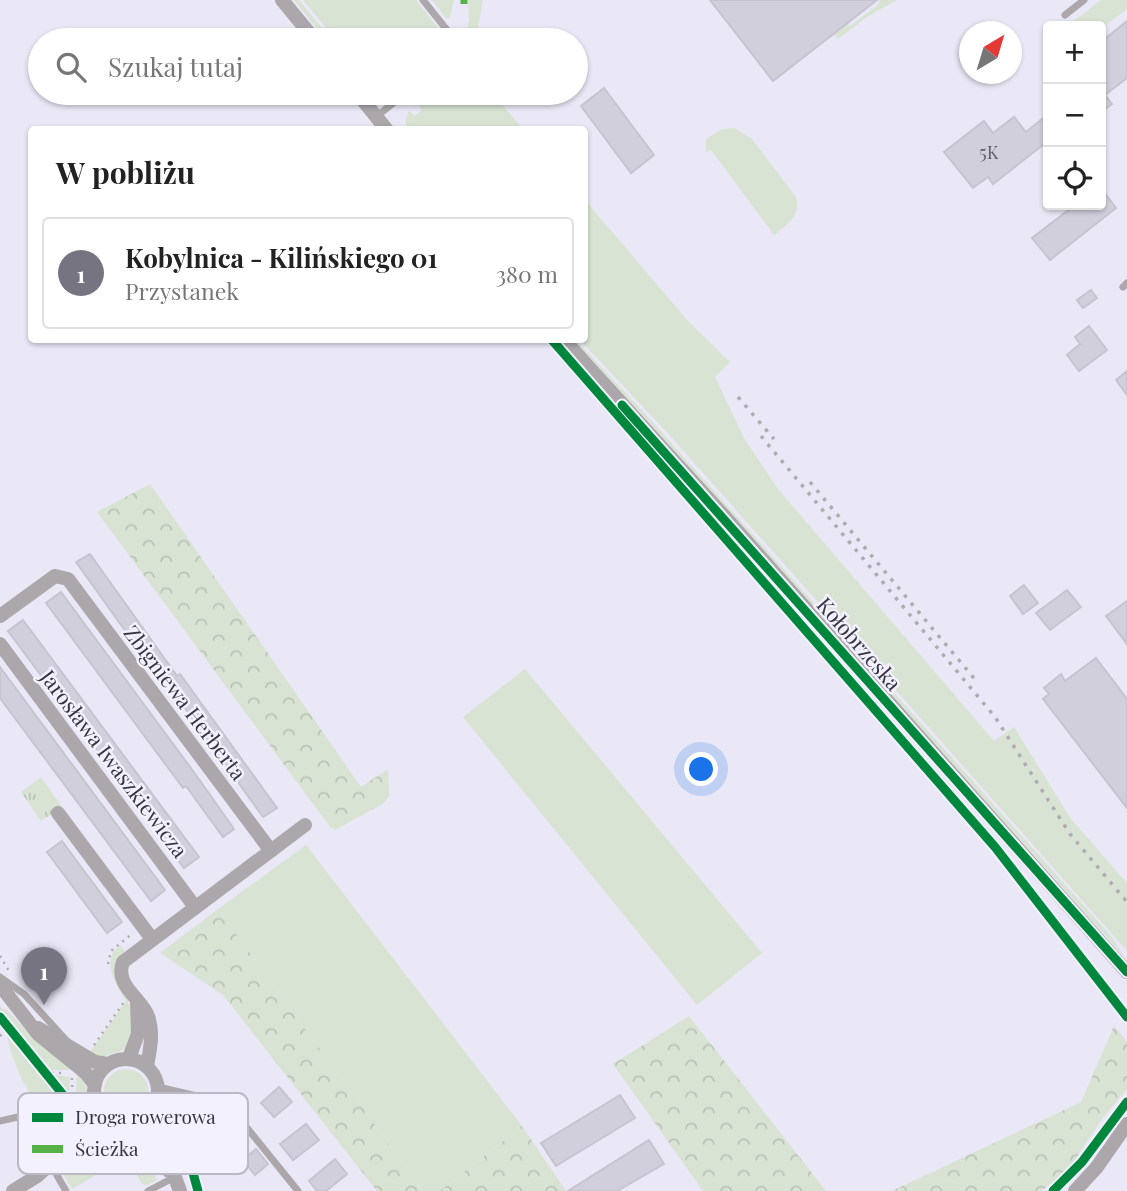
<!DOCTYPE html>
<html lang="pl">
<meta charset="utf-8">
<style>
body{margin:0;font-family:"Playfair Display",serif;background:#f6f6f6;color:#222}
.controls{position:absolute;right:21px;top:21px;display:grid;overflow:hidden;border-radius:7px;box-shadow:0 2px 5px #0004}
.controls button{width:63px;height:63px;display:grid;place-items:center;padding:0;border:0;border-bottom:2px solid #e0e0e0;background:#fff;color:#222;font:35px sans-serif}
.compass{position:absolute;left:959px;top:21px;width:63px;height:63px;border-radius:50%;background:#fff;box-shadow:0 2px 5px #0004;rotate:38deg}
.you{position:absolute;left:702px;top:770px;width:24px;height:24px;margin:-18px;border:5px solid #fff;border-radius:50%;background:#1a73e8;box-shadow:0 0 0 10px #1a73e833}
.badge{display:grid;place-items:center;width:46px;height:46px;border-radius:50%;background:#767480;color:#fff;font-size:23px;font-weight:700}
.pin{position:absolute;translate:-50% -58px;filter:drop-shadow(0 2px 4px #0008)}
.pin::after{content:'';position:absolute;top:37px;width:24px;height:21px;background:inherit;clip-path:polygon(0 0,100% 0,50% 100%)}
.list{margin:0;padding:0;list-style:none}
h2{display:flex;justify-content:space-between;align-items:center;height:91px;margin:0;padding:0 28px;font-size:30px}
h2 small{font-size:23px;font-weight:400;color:#767676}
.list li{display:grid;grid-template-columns:46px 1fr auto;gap:21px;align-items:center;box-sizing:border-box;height:112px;margin:0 14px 14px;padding:0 14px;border:2px solid #e0e0e0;border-radius:7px}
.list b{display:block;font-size:26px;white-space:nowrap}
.list p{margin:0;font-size:23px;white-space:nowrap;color:#767676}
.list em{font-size:23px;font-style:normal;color:#767676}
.icon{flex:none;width:38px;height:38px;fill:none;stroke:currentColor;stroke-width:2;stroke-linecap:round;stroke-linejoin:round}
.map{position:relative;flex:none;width:1127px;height:1191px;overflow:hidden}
.search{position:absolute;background:#fff;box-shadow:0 2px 5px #0004;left:28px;top:28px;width:560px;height:77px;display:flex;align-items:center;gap:18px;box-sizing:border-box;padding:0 24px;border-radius:38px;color:#767676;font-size:26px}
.panel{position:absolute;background:#fff;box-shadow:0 2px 5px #0004;left:28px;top:126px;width:560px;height:217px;border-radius:7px}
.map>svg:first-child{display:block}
.grass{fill:#d8e3d4}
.forest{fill:url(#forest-crowns)}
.park{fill:url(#park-tufts)}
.building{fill:#d1cfdc;stroke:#c6c4d0;stroke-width:2}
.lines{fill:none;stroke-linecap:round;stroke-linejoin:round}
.path{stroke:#aeaaaf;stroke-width:2.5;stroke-dasharray:2 5;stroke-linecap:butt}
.lane{stroke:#aca7aa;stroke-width:7}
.street{stroke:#aca7aa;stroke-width:14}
.rail{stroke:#aeacb2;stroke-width:3.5;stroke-dasharray:3.5 7;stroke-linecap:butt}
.quiet{stroke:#56b247;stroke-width:7;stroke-dasharray:14 7;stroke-linecap:butt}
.cycleway-casing{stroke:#f3f1fe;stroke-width:13}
.cycleway{stroke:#00873e;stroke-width:9}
.labels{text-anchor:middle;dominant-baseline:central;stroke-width:5;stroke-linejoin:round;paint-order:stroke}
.number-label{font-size:18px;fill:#615f6b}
.street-label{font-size:21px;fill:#373541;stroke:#f3f1fe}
.key{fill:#f3f1fe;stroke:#bbb9c5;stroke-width:2}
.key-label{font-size:19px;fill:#373541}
</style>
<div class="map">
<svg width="1127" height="1191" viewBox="0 0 1127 1191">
<defs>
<pattern id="forest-crowns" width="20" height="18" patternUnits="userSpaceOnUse" patternTransform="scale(1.75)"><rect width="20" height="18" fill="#d8e3d4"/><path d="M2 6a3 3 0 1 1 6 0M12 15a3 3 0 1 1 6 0" fill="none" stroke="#bac3b7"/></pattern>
<pattern id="park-tufts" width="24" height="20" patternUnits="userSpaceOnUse" patternTransform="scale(1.75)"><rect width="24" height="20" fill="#d8e3d4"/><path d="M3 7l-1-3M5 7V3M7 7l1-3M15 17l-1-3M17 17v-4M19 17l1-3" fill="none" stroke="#bac3b7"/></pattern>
</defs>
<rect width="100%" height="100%" fill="#eae8f6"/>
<path class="grass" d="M 294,0 L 299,0 L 332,40 L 326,40 Z
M 303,0 L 416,0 L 441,32 L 439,40 L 336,40 Z
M 432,0 L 454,0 L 450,17 L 447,19 Z
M 468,0 L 483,0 L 476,40 L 465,40 L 469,20 Z
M 878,0 L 897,0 L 867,17 L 838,39 L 834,34 L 847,23 L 850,26 L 880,3 Z
M 1101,0 L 1127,0 L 1127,9 L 1101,29 L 1067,26 Z
M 425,93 L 492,93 L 523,129 L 409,129 L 405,121 L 409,111 L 414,116 L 422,110 L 418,104 Z
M 734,128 L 752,139 L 796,197 C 801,216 788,224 774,235 L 711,150 L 706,152 L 706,139 L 722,129 Z
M 585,200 L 688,321 L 730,362 L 715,377 L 745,440 L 778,489 L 994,741 L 1014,727 L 1071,819 L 1127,883 L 1127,951 L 673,439 L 580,340 L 584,340 Z
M 571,340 L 576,340 L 649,418 L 1111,936 L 1127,960 L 647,420 Z
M 525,669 L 762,953 L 697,1005 L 463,717 Z
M 306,845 L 522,1126 L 440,1191 L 423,1191 L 218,909 Z
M 120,945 L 125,952 L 126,996 L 135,1022 L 128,1048 L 100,1058 L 90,1052 L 126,1001 C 116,984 100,961 120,945 Z
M 0,1007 L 8,1011 L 33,1038 L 71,1067 L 69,1070 L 46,1070 L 0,1012 Z
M 7,1031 L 73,1114 L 74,1126 C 43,1137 7,1056 7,1031 Z
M104 1091a22 22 0 1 1 44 0a22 22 0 1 1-44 0Z
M 77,1072 C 89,1088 91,1097 83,1116 L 75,1103 Z
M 55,1075 L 70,1077 L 69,1095 L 53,1079 Z
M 90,1140 L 137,1144 L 157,1180 L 147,1185 L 142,1184 L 126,1157 L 72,1189 L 60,1169 Z"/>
<path class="forest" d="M 150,484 L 361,787 L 388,769 L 389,795 L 384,803 L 335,830 L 330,827 L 97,512 Z
M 218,909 L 423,1191 L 377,1191 L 223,995 L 160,953 Z
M 689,1016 L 826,1191 L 703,1191 L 613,1064 Z
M 1114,1026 L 1127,1042 L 1127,1089 L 1102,1119 L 1067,1172 L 1041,1191 L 892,1191 L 1081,1102 Z
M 522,1126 L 566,1191 L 440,1191 Z"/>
<path class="park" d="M 41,777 L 62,807 L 41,821 L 21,792 Z"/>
<path class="building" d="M 710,0 L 877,0 L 773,81 Z
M 1127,21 L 1127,78 L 1105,95 L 1112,104 L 1101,112 L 1101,42 Z
M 604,88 L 654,155 L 631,173 L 581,106 Z
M 1048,114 L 1048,141 L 993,184 L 988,177 L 973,188 L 944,152 L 984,121 L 993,133 L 1014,117 L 1026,132 Z
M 1101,188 L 1116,208 L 1050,260 L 1032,238 L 1075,205 L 1101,205 Z
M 1091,290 L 1097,298 L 1083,308 L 1077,300 Z
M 1089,326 L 1107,350 L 1079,371 L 1067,355 L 1080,344 L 1075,337 Z
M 1127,371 L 1127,395 L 1116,380 Z
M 90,554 L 177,676 L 180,674 L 277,808 L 263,817 L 162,676 L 159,678 L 76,562 Z
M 1024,585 L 1038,603 L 1023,614 L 1010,596 Z
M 1067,590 L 1081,607 L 1050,630 L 1036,613 Z
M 61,592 L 196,775 L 234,829 L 223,837 L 186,786 L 183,788 L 46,603 Z
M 1127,601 L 1127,644 L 1106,616 Z
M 23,620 L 199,857 L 184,868 L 8,631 Z
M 1096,658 L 1127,699 L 1127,808 L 1043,699 L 1049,694 L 1044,688 L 1061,674 L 1065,681 Z
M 0,667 L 165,890 L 151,901 L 0,698 Z
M 62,841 L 122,922 L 107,933 L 47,852 Z
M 279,1087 L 292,1102 L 274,1117 L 261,1103 Z
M 620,1095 L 635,1118 L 556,1166 L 541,1143 Z
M 306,1124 L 319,1140 L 293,1160 L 280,1144 Z
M 649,1140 L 664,1164 L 617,1191 L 568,1191 Z
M 256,1149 L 268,1164 L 255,1175 L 243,1160 Z
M 335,1159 L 347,1174 L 326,1191 L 317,1191 L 309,1181 Z"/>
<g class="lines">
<path class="path" d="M 0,956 L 9,971
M 108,964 L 111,951 L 133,933
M 0,1036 L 9,1028
M 94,1045 L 124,1002
M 45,1073 L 66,1073
M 72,1078 L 73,1107"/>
<path class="lane" d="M 423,0 L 455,40
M 1065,15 L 1084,0
M 377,116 L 406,93
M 1123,287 L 1127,283
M 0,977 L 24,994 L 67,1041
M 158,1087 L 201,1097 L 235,1113 L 298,1191
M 156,1105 L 186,1106 L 231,1112
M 0,1121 L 35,1113 L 67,1149
M 51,1165 L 66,1191
M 148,1191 L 175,1177"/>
<path class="street" d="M 282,0 L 315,40
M 357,93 L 387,130
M 564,340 L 725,517 L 1127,972
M 0,616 L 55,576 L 68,579 L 271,851
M 0,644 L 195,907
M 58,813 L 152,939
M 0,985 L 38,1034 L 86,1073 L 95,1085
M 38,1028 L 95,1062 L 108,1064
M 129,1058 L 138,1034 L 137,1002
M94 1091a32 32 0 1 1 64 0a32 32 0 1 1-64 0Z
M 147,1066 C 150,1049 154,1033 148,1016 C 141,998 114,985 123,962 L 305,825
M 151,1112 L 180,1191
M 130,1124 L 147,1138 L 169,1171
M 67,1149 L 82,1141 L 111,1119
M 13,1191 L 37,1176 L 67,1149 L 96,1102
M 1075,1191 L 1097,1167 L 1127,1124"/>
<path class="rail" d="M 738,397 L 774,439
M 761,436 L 995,717 L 1070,834 L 1127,902
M 810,482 L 978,683"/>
<path class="quiet" d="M 464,0 L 464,4"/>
<defs>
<path id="cycleway" d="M 552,340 L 995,847 L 1127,1017
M 622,405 L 1127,972
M 0,1017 L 73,1107 L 78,1113 L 77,1120 L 94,1137 L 138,1141 L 144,1148 L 164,1137 L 173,1137 L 193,1173 L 198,1191
M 1053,1191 L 1082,1162 L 1127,1102"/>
</defs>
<use href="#cycleway" class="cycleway-casing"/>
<use href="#cycleway" class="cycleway"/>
</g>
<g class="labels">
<g class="number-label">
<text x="989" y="152">5K</text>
</g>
<g class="street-label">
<text transform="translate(860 643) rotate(49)">Kołobrzeska</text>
<text transform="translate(186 702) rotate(53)">Zbigniewa Herberta</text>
<text transform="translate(115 763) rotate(53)">Jarosława Iwaszkiewicza</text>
</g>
</g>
<rect x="18" y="1093" width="230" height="81" rx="10" class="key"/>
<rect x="32" y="1113" width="31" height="9" fill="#00873e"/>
<rect x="32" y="1145" width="31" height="8" fill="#56b247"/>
<g class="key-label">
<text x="75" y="1124">Droga rowerowa</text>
<text x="75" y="1156">Ścieżka</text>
</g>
</svg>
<div class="controls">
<button>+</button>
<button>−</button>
<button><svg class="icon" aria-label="locate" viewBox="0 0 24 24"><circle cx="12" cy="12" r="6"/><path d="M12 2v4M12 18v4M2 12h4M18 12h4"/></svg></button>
</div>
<svg class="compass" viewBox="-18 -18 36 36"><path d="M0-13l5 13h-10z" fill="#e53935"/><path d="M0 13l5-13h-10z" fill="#767676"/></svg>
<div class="you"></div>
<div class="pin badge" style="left:44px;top:1005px">1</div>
<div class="search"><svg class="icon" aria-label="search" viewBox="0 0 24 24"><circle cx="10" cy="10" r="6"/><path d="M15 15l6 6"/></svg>Szukaj tutaj</div>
<section class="panel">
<h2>W pobliżu<small></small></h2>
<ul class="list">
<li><span class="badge">1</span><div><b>Kobylnica - Kilińskiego 01</b><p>Przystanek</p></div><em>380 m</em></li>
</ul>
</section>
</div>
